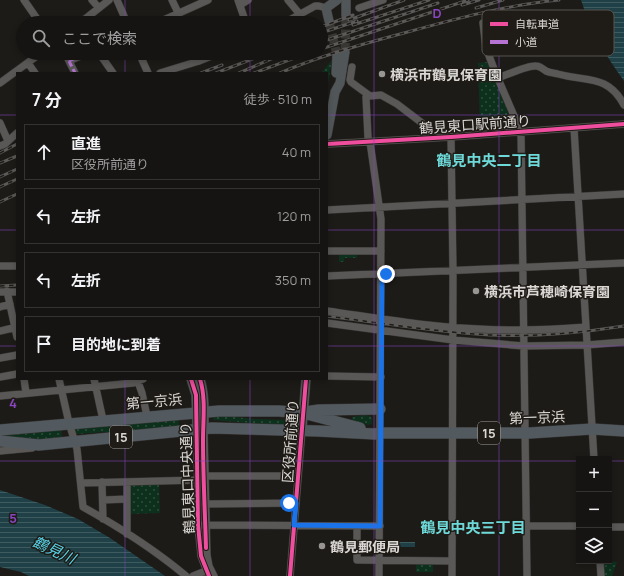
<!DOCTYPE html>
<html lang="ja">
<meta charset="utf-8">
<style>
body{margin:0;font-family:Manrope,"Noto Sans JP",sans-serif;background:#232120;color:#f1f3f6}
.controls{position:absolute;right:12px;bottom:12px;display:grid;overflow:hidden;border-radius:0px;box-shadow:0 2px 6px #0003}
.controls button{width:36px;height:36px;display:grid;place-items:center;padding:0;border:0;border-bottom:1px solid #353332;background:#161412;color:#f1f3f6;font:20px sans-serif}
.stop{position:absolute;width:12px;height:12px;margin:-9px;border:3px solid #1a73e8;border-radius:50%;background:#fff}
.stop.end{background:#1a73e8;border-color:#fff;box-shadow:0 1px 4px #0008}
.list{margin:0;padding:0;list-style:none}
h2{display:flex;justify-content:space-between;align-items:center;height:52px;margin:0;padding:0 16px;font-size:17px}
h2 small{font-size:13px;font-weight:400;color:#9e9e9f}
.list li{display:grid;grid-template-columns:26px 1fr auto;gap:12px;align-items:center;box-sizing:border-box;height:56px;margin:0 8px 8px;padding:0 8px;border:1px solid #353332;border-radius:0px}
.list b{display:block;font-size:15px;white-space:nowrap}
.list p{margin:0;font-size:13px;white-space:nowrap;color:#9e9e9f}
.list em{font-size:13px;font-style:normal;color:#9e9e9f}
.icon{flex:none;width:22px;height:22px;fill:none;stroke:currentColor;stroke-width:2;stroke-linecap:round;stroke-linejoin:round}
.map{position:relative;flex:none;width:624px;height:576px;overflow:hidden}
.search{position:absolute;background:#161412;box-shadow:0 2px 6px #0003;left:16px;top:16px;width:312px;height:44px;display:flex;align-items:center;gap:10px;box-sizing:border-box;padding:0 14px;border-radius:22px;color:#9e9e9f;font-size:15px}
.panel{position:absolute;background:#161412;box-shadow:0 2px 6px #0003;left:16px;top:72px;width:312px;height:308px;border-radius:0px}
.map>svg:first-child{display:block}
.grass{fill:url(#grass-dots)}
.water{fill:url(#water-rules)}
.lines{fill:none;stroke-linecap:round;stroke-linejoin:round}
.major-tunnel{stroke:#393734;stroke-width:9;stroke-dasharray:9 4.5;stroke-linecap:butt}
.minor-casing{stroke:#393736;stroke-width:8}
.major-casing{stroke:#393736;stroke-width:10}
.highway-casing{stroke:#393736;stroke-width:12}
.minor{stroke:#5a5856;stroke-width:7}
.major{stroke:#515659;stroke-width:9}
.highway{stroke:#525a60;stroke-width:11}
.rail-casing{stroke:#5b5a59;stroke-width:3}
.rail{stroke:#1f1b16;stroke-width:1.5;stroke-dasharray:4.5;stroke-linecap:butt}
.quiet{stroke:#b673d3;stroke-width:3;stroke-dasharray:6 3;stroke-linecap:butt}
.cycleway-casing{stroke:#1f1b16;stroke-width:6}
.cycleway{stroke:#ef4d9e;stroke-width:4}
.route{stroke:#1a73e8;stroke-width:5}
.grid{fill:none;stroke:#8946c2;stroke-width:1;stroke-opacity:0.55}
.poi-dot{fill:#989693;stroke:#1f1b16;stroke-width:1.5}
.labels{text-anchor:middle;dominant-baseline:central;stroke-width:3;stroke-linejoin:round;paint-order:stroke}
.shield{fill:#1f1b16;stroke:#a29f9c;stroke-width:1}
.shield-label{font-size:13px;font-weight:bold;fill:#dad8d5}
.poi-label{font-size:14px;font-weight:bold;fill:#dad8d5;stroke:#1f1b16;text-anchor:start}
.street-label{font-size:14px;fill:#dad8d5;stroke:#1f1b16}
.neighbourhood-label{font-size:15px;font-weight:bold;fill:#6dd9d9;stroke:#1f1b16}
.water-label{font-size:15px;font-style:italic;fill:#56d3e8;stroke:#1f1b16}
.key{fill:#1f1b16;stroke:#57544f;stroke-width:1}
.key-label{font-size:11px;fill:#dad8d5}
.grid-label{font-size:13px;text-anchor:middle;font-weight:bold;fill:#8946c2;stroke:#1f1b16;stroke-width:3;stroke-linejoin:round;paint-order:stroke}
</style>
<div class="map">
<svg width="624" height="576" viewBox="0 0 624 576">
<defs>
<pattern id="grass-dots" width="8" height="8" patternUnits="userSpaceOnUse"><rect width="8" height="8" fill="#0d301d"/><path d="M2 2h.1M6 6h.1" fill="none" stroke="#304d3d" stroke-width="1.8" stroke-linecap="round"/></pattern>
<pattern id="water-rules" width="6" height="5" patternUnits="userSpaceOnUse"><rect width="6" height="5" fill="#1e4046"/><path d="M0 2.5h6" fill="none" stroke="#3e5b60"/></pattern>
</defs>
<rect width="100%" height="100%" fill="#1d1b18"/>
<path class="grass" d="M 332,60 L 327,89 L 327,73 L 321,73 Z
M 487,62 L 513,124 L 480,126 L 478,63 Z
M 357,252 L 357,258 L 344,258 L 344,262 L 339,262 L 339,253 Z
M 214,415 L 255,419 L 287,420 L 287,426 L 213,420 Z
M 366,415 L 372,417 L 372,424 L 368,425 L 352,420 L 352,417 Z
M 179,419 L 179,427 L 126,432 L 105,432 L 78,434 L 75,433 L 74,428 Z
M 61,428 L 62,438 L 35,440 L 0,438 L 0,434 Z
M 159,483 L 160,513 L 130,514 L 130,486 L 131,485 Z
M 604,561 L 617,562 L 612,576 L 603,576 L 603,563 Z
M 416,563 L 433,563 L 433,572 L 416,572 Z"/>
<path class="water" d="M 581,0 L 624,0 L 624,81 C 606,56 590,29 581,0 Z
M 0,490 L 45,505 L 78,519 L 110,538 L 165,576 L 29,576 L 21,572 L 0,567 Z
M 396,542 L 415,542 L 415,547 L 396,547 Z"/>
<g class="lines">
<path class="major-tunnel" d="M 329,21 L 337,55
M 345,52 L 346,15"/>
<defs>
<path id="minor" d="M 24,0 L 40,23
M 92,0 L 99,8
M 117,0 L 127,23
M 172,0 L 183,23
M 238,0 L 246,23
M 288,0 L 298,12
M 240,5 L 248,0
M 359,8 L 383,0
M 80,23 L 109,0
M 157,23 L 208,0
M 284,23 L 315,6 L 319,6 L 326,8
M 483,23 L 486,48 L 496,74 L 521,132 L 527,576
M 65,53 L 75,73
M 99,53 L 113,73
M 139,53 L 148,73
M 195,53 L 199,61
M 69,61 L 87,53
M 28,63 L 35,73
M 352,67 L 350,80 L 351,82 L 370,96 L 381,95 L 397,104 L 422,123 L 429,133 L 430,138
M 160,73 L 199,61 L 219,53
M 498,78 C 506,75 528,65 536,66 C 540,66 543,69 546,71 C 550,73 555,73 558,74 C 586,82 608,74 624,105
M 0,83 L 41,53
M 367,94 L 366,97 L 368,138 L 370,142 L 381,219 L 379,576
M 0,123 L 8,141
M 574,128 L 594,459
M 451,137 L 453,271 L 452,576
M 327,144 L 451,137 L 624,124
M 0,146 L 5,144 L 17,133
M 327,210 L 624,194
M 327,251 L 381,251
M 0,266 L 17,266
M 327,276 L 624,263
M 7,291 L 17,337
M 0,292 L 17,292
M 0,307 L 10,304
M 327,311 C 377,318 428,327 479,329 C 515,331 550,330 586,327
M 327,323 L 453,340 L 524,346 L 587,345 L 624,342
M 0,331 L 17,327
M 0,358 L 17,355
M 327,376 L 381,377
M 0,377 L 17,374
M 24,379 L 26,393
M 59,379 L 69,423 L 77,449 L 83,507 C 119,527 155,550 186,576
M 94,379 L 103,420
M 137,379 L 142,393 L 147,416
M 0,396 L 133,383 L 143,379
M 197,429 L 198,525 L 201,556 L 208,574
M 204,429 L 207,555 L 209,566 L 214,576
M 0,451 L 32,448
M 205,476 L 298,476
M 102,482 L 103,519
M 81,483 L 200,480
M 103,500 L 127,499
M 205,504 L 296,503
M 198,525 L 380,526
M 357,526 L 357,560 L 452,561
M 526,526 L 579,526
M 609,527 L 624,527
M 127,534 L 127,482
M 600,561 L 601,576
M 193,576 L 203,572
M 290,576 L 302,430"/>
<path id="major" d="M 346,0 L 346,15
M 329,21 L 326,8 L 337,0
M 336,73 L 337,55
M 327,135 L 335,92 L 340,83 L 345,52
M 191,379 L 196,395 L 197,429
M 200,379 C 205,395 204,412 204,429
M 302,430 L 306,379"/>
<path id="highway" d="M 305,412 L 319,410 L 380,409
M 0,430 L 219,411 L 279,411 L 303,413 L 360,428
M 0,441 L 39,445 L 212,428 L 318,431 L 375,434 L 380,433 L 530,433 L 592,429 L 624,431"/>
</defs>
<use href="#minor" class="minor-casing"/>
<use href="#major" class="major-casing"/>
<use href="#highway" class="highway-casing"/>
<use href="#minor" class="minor"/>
<use href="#major" class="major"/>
<use href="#highway" class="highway"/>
<defs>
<path id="rail" d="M 462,5 L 479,0
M 476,8 L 503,0
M 349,20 L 404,0
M 353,25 L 429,0
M 321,27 L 353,15
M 321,33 L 357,21
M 321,42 L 438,3
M 321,49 L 468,0
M 201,73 L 222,65
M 216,73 L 268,53
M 239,73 L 285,53
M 254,73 L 308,53
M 280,73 C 319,56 362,44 404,33 C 455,19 506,5 559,0
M 0,153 L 17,144
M 0,163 L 17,156
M 0,177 L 17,169
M 0,187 L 17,179
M 0,202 L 17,194
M 0,286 L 17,285
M 327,316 C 381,323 436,332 490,335 C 535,337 580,333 624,326"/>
</defs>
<use href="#rail" class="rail-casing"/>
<use href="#rail" class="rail"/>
<path class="quiet" d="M 65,53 L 75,73
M 69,61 L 87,53"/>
<defs>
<path id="cycleway" d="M 327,144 L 451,137 L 624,124
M 191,379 L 196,395 L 198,525 L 201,556 L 209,576
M 200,379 C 206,398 203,420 203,440 C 203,476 205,512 206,548
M 290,576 L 306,379"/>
</defs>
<use href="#cycleway" class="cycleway-casing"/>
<use href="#cycleway" class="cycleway"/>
</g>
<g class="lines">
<path class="route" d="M 289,503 L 296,503 L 294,525 L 380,526 L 382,274 L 386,274"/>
</g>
<path class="grid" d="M 125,0 L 125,23M 250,0 L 250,23M 374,0 L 374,576M 499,0 L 499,576M 125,53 L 125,73M 250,53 L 250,73M 0,115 L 17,115M 327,115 L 624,115M 0,230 L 17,230M 327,230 L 624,230M 0,346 L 17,346M 327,346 L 624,346M 125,379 L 125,576M 250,379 L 250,576M 0,461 L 579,461M 609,461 L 624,461"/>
<g class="poi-dot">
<circle cx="382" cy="74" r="4"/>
<circle cx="476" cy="291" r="4"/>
<circle cx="322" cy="546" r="4"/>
</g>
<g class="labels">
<g class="shield">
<rect x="478" y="422" width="22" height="22" rx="3"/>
<rect x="110" y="426" width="22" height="22" rx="3"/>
</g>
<g class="shield-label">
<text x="489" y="433">15</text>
<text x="121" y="437">15</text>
</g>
<g class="poi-label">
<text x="390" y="74">横浜市鶴見保育園</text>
<text x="484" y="291">横浜市芦穂崎保育園</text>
<text x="330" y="546">鶴見郵便局</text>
</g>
<g class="street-label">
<text transform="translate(475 124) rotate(-4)">鶴見東口駅前通り</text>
<text transform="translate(154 401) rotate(-5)">第一京浜</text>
<text transform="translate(537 417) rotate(-2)">第一京浜</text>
<text transform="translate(290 441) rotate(-86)">区役所前通り</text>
<text transform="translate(187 478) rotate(-92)">鶴見東口中央通り</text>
</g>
<g class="neighbourhood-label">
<text x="489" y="160">鶴見中央二丁目</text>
<text x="473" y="527">鶴見中央三丁目</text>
</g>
<g class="water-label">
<text transform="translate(54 550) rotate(25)">鶴見川</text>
</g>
</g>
<rect x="482" y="10" width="132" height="46" rx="6" class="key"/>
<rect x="490" y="22" width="18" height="4" fill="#ef4d9e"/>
<rect x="490" y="40" width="18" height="4" fill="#b673d3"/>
<g class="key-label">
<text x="515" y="28">自転車道</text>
<text x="515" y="46">小道</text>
</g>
<g class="grid-label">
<text x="437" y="18">D</text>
<text x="13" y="408">4</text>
<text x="13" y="523">5</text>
</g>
</svg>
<div class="controls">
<button>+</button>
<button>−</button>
<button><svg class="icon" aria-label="layers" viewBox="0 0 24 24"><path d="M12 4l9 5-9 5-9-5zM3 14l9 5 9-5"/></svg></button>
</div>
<div class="stop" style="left:289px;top:503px"></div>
<div class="stop end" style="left:386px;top:274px"></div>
<div class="search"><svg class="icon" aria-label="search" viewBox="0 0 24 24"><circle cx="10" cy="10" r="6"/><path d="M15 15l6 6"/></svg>ここで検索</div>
<section class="panel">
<h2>7 分<small>徒歩 · 510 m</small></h2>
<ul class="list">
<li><svg class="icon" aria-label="ahead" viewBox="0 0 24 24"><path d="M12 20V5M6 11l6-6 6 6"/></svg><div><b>直進</b><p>区役所前通り</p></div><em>40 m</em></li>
<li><svg class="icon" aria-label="left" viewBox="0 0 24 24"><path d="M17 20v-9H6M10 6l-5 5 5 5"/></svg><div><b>左折</b></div><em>120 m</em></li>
<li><svg class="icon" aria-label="left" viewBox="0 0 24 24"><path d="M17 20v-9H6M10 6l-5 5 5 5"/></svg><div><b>左折</b></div><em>350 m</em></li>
<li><svg class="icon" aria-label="arrive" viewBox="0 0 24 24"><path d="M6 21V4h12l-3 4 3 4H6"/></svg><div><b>目的地に到着</b></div></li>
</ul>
</section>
</div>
